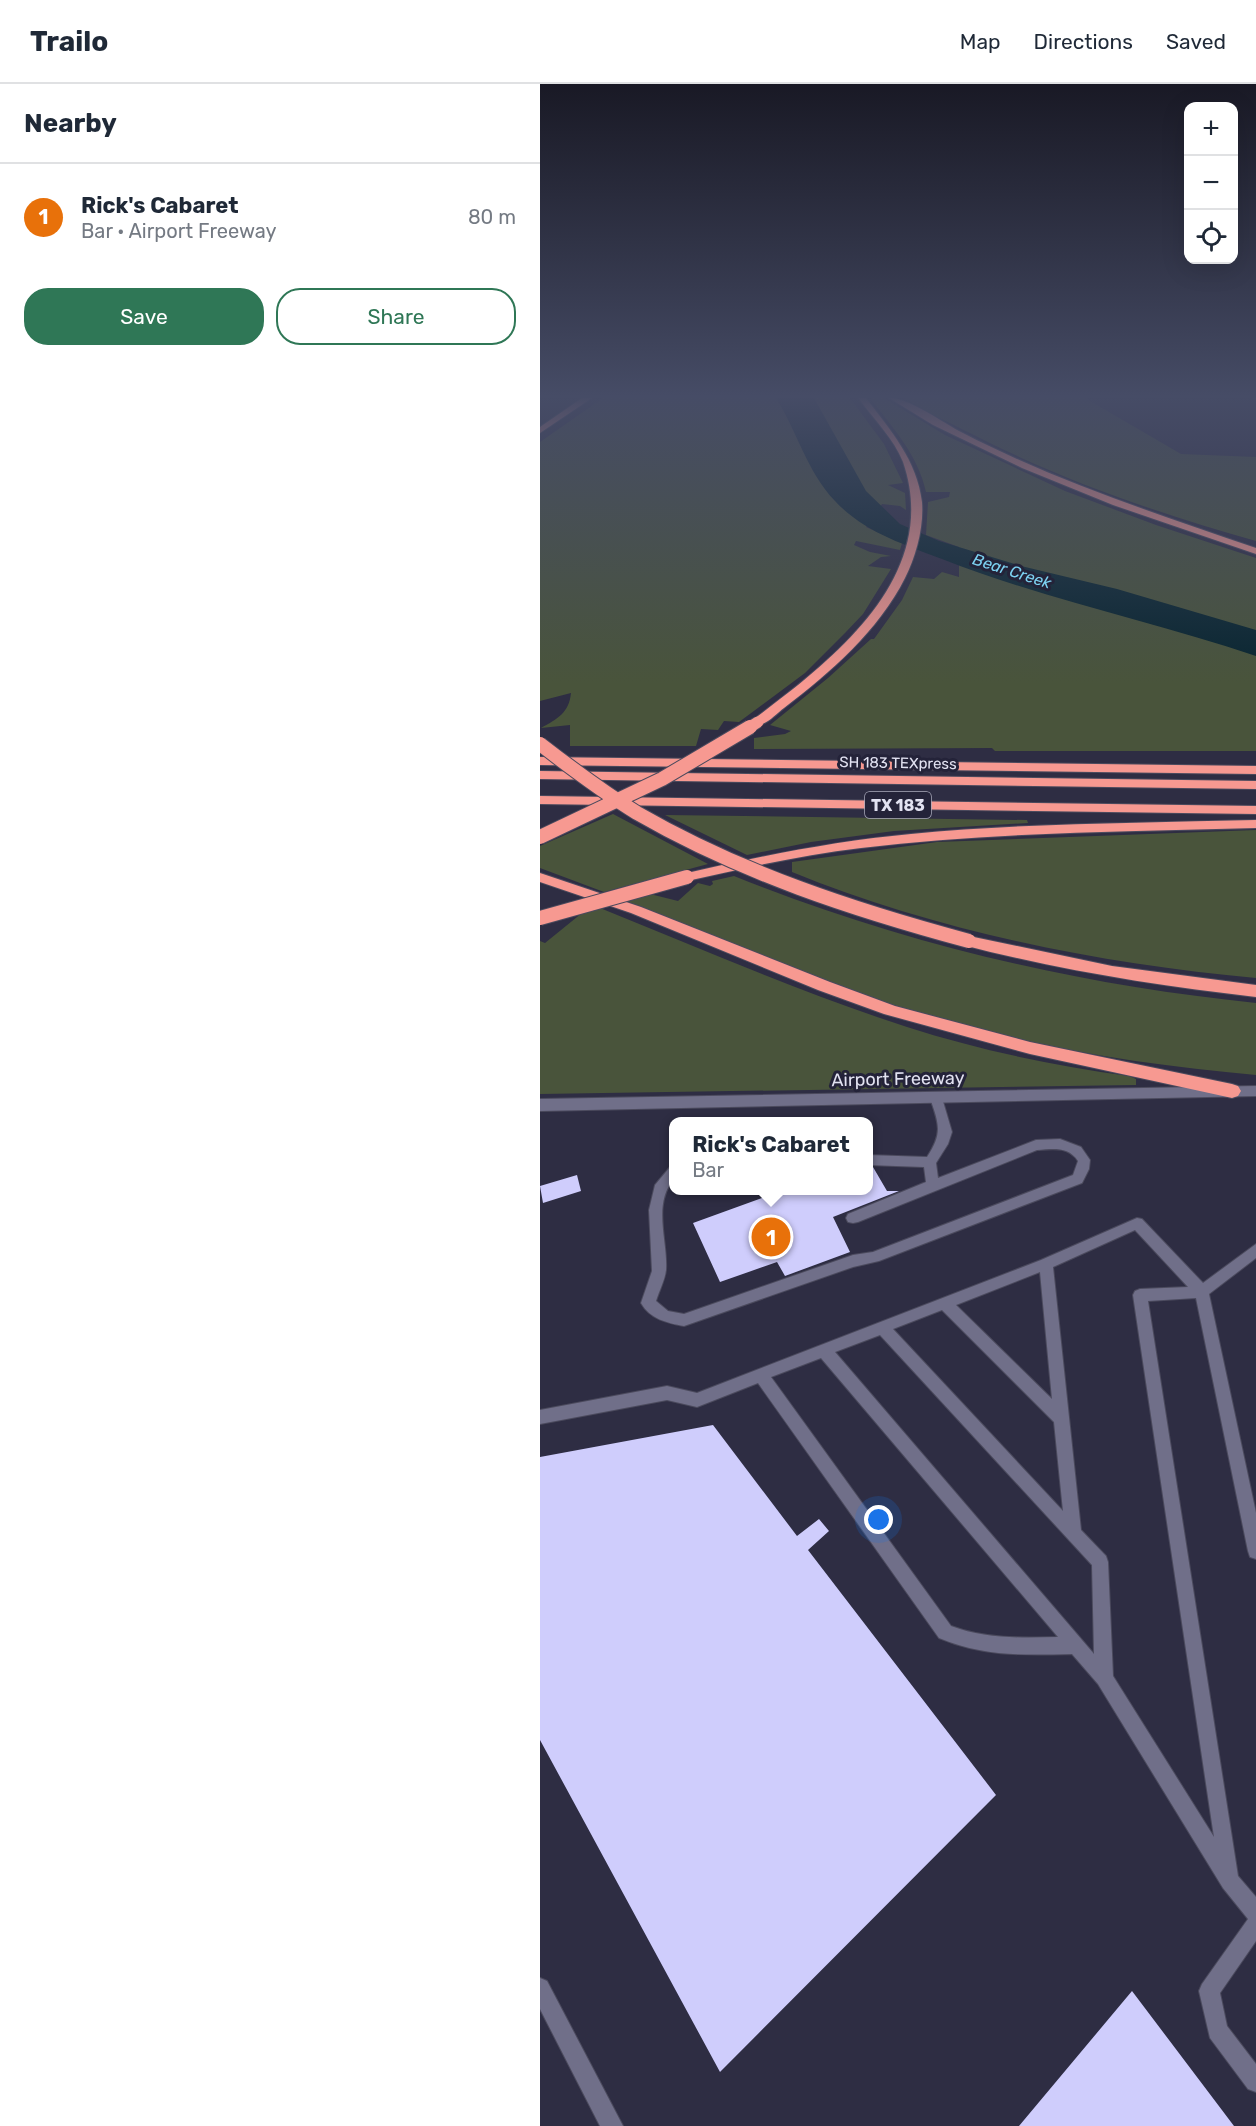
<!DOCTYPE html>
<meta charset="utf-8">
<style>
body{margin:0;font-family:Rubik,sans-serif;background:#f2f2f3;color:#1f2937}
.controls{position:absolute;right:18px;top:18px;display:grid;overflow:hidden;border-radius:12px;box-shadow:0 6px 24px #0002}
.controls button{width:54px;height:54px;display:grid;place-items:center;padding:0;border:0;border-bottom:2px solid #e0e1e3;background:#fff;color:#1f2937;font:30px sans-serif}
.you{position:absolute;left:339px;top:1436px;width:21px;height:21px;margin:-15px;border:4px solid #fff;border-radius:50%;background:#1a73e8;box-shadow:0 0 0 9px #1a73e833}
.badge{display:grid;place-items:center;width:39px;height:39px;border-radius:50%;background:#2f7756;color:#fff;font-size:20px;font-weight:700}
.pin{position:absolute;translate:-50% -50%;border:3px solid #fff;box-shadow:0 2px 6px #0006}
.popup{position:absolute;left:129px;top:1033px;width:204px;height:78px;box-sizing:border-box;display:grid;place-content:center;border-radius:12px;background:#fff;filter:drop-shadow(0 2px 4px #0005);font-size:20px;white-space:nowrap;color:#747a83}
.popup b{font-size:22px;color:#1f2937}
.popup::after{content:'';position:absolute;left:50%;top:100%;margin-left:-12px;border:12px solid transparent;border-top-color:#fff}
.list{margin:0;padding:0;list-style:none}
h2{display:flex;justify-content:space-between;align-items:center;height:78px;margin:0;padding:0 24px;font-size:26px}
h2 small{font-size:20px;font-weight:400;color:#747a83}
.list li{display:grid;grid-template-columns:39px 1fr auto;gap:18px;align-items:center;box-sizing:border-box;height:108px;padding:0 24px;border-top:2px solid #e0e1e3}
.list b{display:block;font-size:22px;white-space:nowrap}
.list p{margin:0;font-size:20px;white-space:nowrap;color:#747a83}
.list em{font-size:20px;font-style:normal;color:#747a83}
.actions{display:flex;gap:12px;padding:18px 24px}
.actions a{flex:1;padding:14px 0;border:2px solid #2f7756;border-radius:24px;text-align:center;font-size:21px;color:#2f7756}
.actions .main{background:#2f7756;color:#fff}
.icon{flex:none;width:33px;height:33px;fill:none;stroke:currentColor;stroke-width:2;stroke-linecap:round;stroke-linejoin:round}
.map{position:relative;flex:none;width:716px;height:2042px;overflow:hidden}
header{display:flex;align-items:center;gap:36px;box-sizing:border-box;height:84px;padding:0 30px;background:#fff;border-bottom:2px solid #e0e1e3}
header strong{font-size:28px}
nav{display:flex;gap:33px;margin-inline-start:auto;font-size:21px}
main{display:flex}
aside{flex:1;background:#fff}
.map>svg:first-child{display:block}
.green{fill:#49543b}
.water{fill:#08252f}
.building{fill:#cfcdfc}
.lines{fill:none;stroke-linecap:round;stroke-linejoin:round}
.lane-casing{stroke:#4b4a5d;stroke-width:2}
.secondary-casing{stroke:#4b4a5d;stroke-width:2}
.highway-casing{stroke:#4b4a5d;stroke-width:2}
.lane{fill:#706f89;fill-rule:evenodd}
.secondary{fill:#706f89;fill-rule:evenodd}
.highway{fill:#f79991;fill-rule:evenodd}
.highway-bridge-far1-casing{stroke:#4b4a5d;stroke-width:13;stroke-linecap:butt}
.highway-bridge-casing{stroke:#4b4a5d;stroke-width:16;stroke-linecap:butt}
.highway-bridge-far1{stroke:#f79991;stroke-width:11}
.highway-bridge{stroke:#f79991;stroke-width:14}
.labels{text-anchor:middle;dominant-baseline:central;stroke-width:6;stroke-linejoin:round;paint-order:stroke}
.far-street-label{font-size:15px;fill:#e2e2f1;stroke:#242339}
.far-water-label{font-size:16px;font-style:italic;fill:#7dd2f2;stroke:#242339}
.shield{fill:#242339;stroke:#a9a9ba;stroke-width:1.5}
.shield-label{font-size:16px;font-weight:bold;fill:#e2e2f1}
.street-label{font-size:18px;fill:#e2e2f1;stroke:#242339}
</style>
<header>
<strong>Trailo</strong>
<nav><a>Map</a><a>Directions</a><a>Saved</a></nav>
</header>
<main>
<aside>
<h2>Nearby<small></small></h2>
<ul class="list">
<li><span class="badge" style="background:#e8710a">1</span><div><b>Rick's Cabaret</b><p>Bar · Airport Freeway</p></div><em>80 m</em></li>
</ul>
<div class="actions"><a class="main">Save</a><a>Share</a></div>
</aside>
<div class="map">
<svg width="716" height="2042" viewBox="0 0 716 2042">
<rect width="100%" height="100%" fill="#2e2d43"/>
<path class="green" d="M 63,314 L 310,314 L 344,360 L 363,399 L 348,401 L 365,409 L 366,426 L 360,422 L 342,420 L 326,443 L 362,459 L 360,466 L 316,457 L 314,461 L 330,468 L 351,472 L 341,473 L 328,482 L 351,485 L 323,530 L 305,549 L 265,589 L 199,638 L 184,637 L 178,646 L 161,645 L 156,662 L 30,662 L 30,641 L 1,644 C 17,635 29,629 31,609 L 0,617 L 0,358 Z
M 330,314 L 344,314 L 405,351 L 525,407 L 616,441 L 716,474 L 716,667 L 455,667 L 452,664 L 214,665 L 214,654 L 245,650 L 251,647 L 230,641 L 288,594 L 331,555 L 334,555 L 362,516 L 373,493 L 394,495 L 402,488 L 419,493 L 419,463 L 386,451 L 388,418 L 409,413 L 410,408 L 386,408 C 378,371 353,344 330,314 Z
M 365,314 L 545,314 L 641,370 L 716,373 L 716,457 C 617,429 521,396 430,349 C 408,338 385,328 365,314 Z
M 73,730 L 168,780 L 64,808 L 0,784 L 0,762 Z
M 125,731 L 487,736 L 488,739 L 354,747 L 271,758 L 207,771 Z
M 716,746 L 716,894 C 561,880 396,847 252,788 L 252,778 L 397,758 Z
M 194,792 C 361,859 537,901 716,919 L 716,991 C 591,980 467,959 347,919 C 259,890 172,851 85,817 L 110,810 L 138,817 L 158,799 L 170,802 L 173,800 L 172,797 Z
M 60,824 C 162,865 262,909 367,943 C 439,966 514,982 589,992 L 596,995 L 596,1001 L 0,1010 L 0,857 L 5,859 L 42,829 Z"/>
<path class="water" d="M 236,314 L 274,314 L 326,407 L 360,440 L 399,457 L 481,482 L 577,505 L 716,546 L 716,572 C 612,537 504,515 402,475 C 363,460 324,448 295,417 C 267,388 257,347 236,314 Z"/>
<path class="building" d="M 328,1083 L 333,1083 L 347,1107 L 359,1107 L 293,1133 L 310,1168 L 245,1192 L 237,1178 L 180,1198 L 153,1139 L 241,1107 L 328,1107 Z
M 37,1091 L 41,1107 L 3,1119 L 0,1102 Z
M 173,1341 L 257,1452 L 279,1435 L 289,1447 L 268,1466 L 456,1711 L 180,1988 L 0,1656 L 0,1373 Z
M 592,1907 L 694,2042 L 479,2042 Z"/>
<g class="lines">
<defs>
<path id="lane" d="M 713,314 L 716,314 L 716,316 L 713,315 Z
M 396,1010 L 402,1014 L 412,1048 L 408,1060 L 396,1079 L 398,1094 L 496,1056 L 520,1055 L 541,1063 L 550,1076 L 549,1085 L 542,1099 L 339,1177 L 313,1183 L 144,1242 C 127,1239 110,1235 101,1219 L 112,1187 L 109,1126 L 115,1101 L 130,1083 L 134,1081 L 134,1095 C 112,1120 128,1157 126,1186 C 125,1196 119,1207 116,1217 L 128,1227 L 144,1230 L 313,1171 L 333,1168 L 533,1091 L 538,1077 C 528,1062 513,1065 497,1066 L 318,1138 L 313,1139 L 308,1138 L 306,1134 L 308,1130 L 386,1098 L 384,1083 L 328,1081 L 328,1071 L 387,1073 C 403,1049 399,1040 390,1014 Z
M 597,1134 L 602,1135 L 663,1199 L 716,1160 L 716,1174 L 669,1210 L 716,1429 L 716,1475 L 710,1473 L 708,1467 L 656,1214 L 608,1217 L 698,1792 L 716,1813 L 716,1857 L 680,1909 L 687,1942 L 716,1980 L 716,2008 L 708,2005 L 670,1954 L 659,1907 L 662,1900 L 708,1835 L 683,1804 L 558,1600 L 532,1570 C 483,1571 445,1573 399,1554 L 218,1299 L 157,1323 L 127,1316 L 0,1340 L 0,1326 L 127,1302 L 157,1309 L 501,1176 ZM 595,1146 L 648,1203 L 600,1205 L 595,1207 L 593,1211 L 674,1753 L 573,1592 L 568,1478 L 566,1472 L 541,1446 L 513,1183 ZM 500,1188 L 512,1315 L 416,1221 ZM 402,1226 L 514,1338 L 523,1427 L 353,1245 ZM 340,1251 L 552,1481 L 554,1570 L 295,1268 ZM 281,1274 L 518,1553 C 481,1554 445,1555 411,1542 L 231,1293 Z
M 0,1894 L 7,1897 L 83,2042 L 60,2042 L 0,1925 Z"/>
<path id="secondary" d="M 716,1002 L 716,1012 L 0,1027 L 0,1015 Z"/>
<path id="highway" d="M 42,314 L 52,314 L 0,349 L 0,343 Z
M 318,314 L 326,314 C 351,347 377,376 382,418 C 384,443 376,472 365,494 C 339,546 290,589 244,624 C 236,630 225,643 214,641 L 212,638 L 214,635 C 294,575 402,492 363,378 C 354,355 333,334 318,314 Z
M 349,314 C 370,314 403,339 423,349 C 516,397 617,430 716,464 L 716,470 L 573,421 L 482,384 L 393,341 Z
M 0,673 L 716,682 L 716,690 L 0,681 Z
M 0,687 L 716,697 L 716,705 L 0,695 Z
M 0,712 L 716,722 L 716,730 L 0,720 Z
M 716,736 L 716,744 C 584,748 452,748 321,764 C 262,771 205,784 147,797 L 140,793 L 147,789 C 221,772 295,757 371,750 C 486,739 601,739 716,736 Z
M 0,789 L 101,823 L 290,898 L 355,922 L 490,958 L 692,1000 L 698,1002 L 701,1007 L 698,1012 L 692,1014 L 490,970 L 344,930 L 278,906 L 91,829 L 0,798 Z
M 429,852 L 572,882 L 716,901 L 716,913 C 618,902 519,886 423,861 L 421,857 L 423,853 Z"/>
</defs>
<use href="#lane" class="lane-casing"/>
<use href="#secondary" class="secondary-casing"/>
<use href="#highway" class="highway-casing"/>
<use href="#lane" class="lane"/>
<use href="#secondary" class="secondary"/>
<use href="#highway" class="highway"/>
<defs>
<path id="highway-bridge-far1" d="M 207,645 L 218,638"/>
<path id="highway-bridge" d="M 0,660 C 31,684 63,708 97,729 C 201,789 314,826 429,857
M 0,753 L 122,695 L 210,643
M 0,834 L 147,793"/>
</defs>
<use href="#highway-bridge-far1" class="highway-bridge-far1-casing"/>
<use href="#highway-bridge" class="highway-bridge-casing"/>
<use href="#highway-bridge-far1" class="highway-bridge-far1"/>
<use href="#highway-bridge" class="highway-bridge"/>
</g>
<linearGradient id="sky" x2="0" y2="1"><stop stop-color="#191925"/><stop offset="0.52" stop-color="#464c66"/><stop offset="1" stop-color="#464c66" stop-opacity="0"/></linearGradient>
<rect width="716" height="600" fill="url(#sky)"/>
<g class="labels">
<g class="far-street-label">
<text transform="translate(358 679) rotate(1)">SH 183 TEXpress</text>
</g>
<g class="far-water-label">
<text transform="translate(472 487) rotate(18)">Bear Creek</text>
</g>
<rect class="shield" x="325" y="708" width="66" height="26" rx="4.5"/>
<g class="shield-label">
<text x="358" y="721">TX 183</text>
</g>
<g class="street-label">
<text transform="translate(358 995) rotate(-1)">Airport Freeway</text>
</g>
</g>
</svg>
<div class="controls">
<button>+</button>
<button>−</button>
<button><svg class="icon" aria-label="locate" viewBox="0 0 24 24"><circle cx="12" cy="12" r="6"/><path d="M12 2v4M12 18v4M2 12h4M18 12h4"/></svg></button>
</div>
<div class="you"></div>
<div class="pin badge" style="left:231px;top:1153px;background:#e8710a">1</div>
<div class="popup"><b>Rick's Cabaret</b>Bar</div>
</div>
</main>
